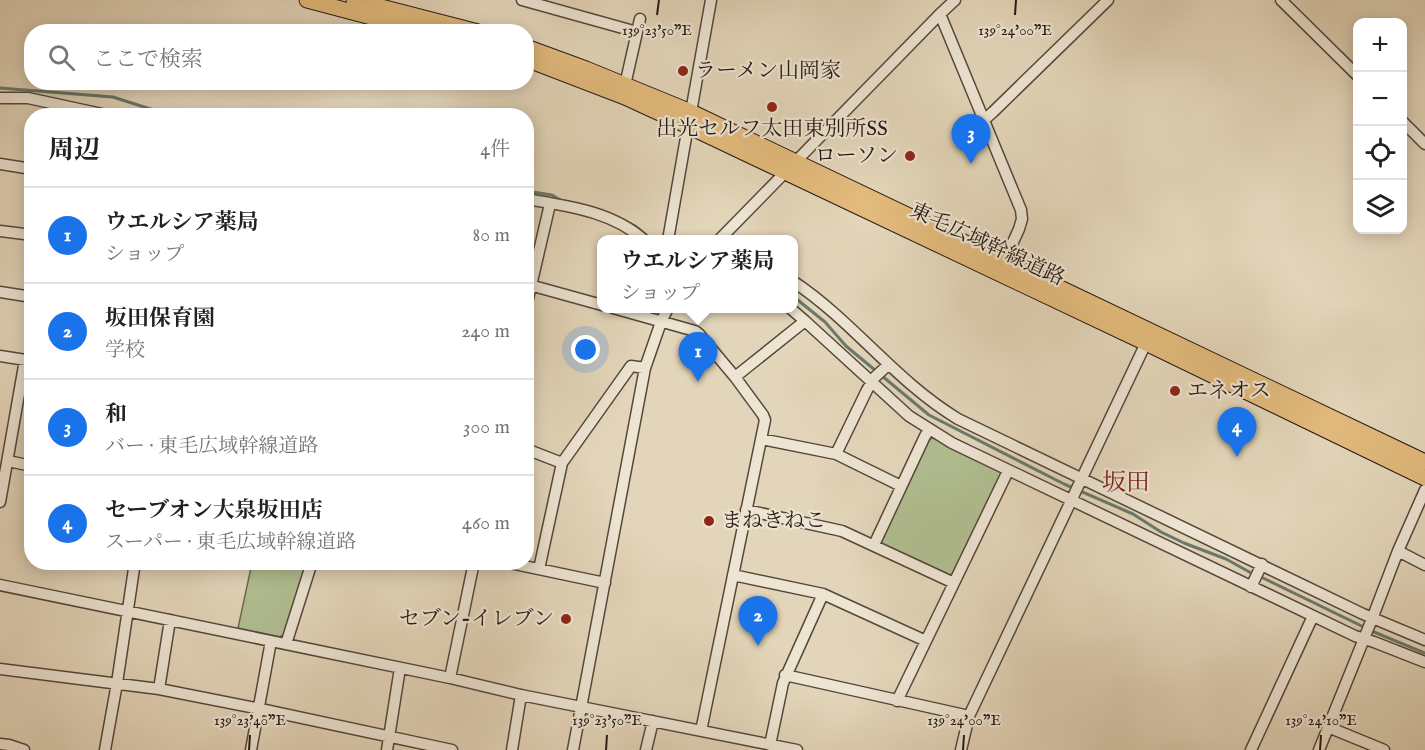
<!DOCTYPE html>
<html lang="ja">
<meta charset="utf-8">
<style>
body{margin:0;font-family:"IM FELL English","Noto Serif JP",serif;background:#f6f6f6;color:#222}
.controls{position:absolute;right:18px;top:18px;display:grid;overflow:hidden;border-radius:12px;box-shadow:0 3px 15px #0003}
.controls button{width:54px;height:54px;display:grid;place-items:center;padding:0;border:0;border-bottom:2px solid #e0e0e0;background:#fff;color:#222;font:30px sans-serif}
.you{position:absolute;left:586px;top:350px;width:21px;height:21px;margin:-15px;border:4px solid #fff;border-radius:50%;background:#1a73e8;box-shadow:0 0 0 9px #1a73e833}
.badge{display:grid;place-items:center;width:39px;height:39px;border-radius:50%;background:#1a73e8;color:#fff;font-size:20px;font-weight:700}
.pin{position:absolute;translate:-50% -50px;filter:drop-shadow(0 2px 3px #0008)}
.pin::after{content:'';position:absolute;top:32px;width:21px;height:18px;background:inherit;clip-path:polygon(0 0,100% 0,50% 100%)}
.popup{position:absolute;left:597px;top:235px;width:201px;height:78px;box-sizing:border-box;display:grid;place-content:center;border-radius:12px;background:#fff;filter:drop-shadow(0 2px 4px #0005);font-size:20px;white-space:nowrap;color:#767676}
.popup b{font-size:22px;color:#222}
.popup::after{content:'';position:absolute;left:50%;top:100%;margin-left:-12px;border:12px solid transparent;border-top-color:#fff}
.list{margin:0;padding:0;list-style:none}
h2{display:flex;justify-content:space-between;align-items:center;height:78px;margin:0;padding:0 24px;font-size:26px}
h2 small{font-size:20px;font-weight:400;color:#767676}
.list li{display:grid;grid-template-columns:39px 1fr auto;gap:18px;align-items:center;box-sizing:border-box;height:96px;padding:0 24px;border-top:2px solid #e0e0e0}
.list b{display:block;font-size:22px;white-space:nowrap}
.list p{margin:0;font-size:20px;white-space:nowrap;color:#767676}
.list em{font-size:20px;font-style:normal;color:#767676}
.icon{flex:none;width:33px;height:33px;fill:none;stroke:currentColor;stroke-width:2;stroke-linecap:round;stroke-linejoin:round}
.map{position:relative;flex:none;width:1425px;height:750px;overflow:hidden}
.search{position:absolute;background:#fff;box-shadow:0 3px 15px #0003;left:24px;top:24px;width:510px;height:66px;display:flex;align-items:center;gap:15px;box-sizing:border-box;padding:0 21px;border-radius:24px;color:#767676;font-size:22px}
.panel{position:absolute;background:#fff;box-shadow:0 3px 15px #0003;left:24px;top:108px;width:510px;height:462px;border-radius:24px}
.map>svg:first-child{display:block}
.green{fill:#b0be91;stroke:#6b6b52;stroke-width:1.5}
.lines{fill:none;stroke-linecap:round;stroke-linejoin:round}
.stream{stroke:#69796e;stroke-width:3}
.minor-casing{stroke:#55473c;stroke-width:13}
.highway-casing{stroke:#261812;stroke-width:17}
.minor{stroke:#ede4d2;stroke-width:10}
.highway{stroke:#e2ba7c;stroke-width:15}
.ticks{fill:none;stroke:#261812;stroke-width:2}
.poi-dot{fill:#8f2418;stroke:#ede4d2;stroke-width:2}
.labels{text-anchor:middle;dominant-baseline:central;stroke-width:4.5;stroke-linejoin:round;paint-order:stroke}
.poi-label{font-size:21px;fill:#261812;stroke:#ede4d2;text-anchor:start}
.street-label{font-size:21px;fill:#261812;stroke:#ede4d2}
.quarter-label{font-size:24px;fill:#7a1f14;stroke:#ede4d2}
.ticks-label{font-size:15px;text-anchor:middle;fill:#261812;stroke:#ede4d2;stroke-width:4.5;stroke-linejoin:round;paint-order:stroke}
</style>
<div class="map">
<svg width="1425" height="750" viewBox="0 0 1425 750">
<rect width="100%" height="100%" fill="#e3d5b9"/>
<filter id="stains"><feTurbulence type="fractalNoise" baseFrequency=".00333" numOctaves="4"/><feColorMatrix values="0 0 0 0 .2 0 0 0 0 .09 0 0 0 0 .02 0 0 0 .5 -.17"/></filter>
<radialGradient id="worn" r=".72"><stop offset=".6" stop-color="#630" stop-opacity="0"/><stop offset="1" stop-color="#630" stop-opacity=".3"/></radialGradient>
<path class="green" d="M 933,438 L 1000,471 L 1001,474 L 953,573 L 950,575 L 882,544 L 881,540 L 929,439 Z
M 252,563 L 306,563 L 286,634 L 279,637 L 238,628 Z"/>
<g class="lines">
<path class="stream" d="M 0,88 L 113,97 L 172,116
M 526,191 L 552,195 L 562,201
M 631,224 L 635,226 L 652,240
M 794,297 L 825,322 L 846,346 L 929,415 L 1064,484 L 1133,514 L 1161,532 L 1184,543 L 1226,559 L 1253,574
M 1259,576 L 1374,632 L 1425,653"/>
<defs>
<path id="minor" d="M 522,0 L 637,32
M 1281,0 L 1358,76
M 940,14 L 1021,210 L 1022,219 L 1019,229 L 1004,262
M 625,85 L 640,19
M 0,98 L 28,98 L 111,116
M 691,112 L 711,0
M 983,121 L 993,112 L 1108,0
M 1402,121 L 1425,144
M 0,164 L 32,169
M 526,199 C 567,206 612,211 644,240
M 0,231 L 32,235
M 668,240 L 688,126
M 719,240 L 940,14 L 955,0
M 794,282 C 854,322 895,381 958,419 L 1363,614 L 1425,640
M 526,284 L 602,305
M 0,292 L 32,297
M 526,307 L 550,204
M 613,308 L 695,331 L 699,334 L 735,377 L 763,415 L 765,420 L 701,731
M 790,308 L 805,321 L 909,416 L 952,443 L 1355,636 L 1374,642 L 1425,662
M 0,356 L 32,361
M 735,377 L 805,321
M 761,439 L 836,454 L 901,486
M 526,449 L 562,463
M 836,454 L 867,390 L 875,377 L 888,365
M 8,461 L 32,466
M 0,502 L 25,360
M 746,510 L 842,531 L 954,583
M 874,545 L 925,436 L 929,430
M 1398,551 L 1425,565
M 505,562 L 605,583
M 539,569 L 562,463 L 631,366 L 645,368
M 733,575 L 823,594 L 926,641
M 0,585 L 450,678 L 521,695 L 797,750
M 1251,587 L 1262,564
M 286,644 L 312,562
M 0,669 L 159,689 L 265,710 L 452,750
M 785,675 L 969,716
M 450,678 L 474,562
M 159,689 L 170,620
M 897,701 L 1008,471
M 1328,727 L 1384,750
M 0,744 L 9,745 L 24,750
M 770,745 L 783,683 L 823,594
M 105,750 L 117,683 L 135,562
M 251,750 L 271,641
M 387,750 L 400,668
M 512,750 L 521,695
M 573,750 L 645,368 L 661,322 L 668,308
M 646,750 L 653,721
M 961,750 L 969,716 L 1146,343
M 1251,750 L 1313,616
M 1319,750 L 1372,619 L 1398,551 L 1425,490"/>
<path id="highway" d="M 307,0 L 428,32
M 354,0 L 478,32
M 526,47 L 586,69 L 691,112 L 1425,462
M 526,59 L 625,97 L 688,126 L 1146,343 L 1425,478"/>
</defs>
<use href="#minor" class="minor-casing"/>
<use href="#highway" class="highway-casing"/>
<use href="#minor" class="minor"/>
<use href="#highway" class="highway"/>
</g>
<path class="ticks" d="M 657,15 L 659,0M 1015,15 L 1016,0M 249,750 L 250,735M 606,750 L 607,735M 963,750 L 964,735M 1320,750 L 1321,735"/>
<g class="poi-dot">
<circle cx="683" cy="71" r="6"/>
<circle cx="772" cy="107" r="6"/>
<circle cx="910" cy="156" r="6"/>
<circle cx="1175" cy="391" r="6"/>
<circle cx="709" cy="521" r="6"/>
<circle cx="566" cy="619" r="6"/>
</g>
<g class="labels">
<g class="poi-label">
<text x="695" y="71">ラーメン山岡家</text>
<text x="772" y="129" text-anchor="middle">出光セルフ太田東別所SS</text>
<text x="898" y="156" text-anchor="end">ローソン</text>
<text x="1187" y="391">エネオス</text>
<text x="721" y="521">まねきねこ</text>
<text x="554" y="619" text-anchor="end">セブン-イレブン</text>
</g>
<g class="street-label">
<text transform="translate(987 245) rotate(25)">東毛広域幹線道路</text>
</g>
<g class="quarter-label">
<text x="1126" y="483">坂田</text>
</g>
</g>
<g class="ticks-label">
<text x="657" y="35">139°23'50"E</text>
<text x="1015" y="35">139°24'00"E</text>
<text x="250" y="725">139°23'40"E</text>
<text x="607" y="725">139°23'50"E</text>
<text x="964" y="725">139°24'00"E</text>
<text x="1321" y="725">139°24'10"E</text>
</g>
<rect width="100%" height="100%" filter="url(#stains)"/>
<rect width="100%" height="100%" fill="url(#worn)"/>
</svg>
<div class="controls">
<button>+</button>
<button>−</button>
<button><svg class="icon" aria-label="locate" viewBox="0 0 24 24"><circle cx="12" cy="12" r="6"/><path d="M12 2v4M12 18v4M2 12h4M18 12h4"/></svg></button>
<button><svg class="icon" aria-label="layers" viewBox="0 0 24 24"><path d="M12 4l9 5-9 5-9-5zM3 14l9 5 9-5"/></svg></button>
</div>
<div class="you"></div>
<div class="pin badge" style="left:698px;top:382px">1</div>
<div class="popup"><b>ウエルシア薬局</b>ショップ</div>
<div class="pin badge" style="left:758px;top:646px">2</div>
<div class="pin badge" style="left:971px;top:164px">3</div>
<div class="pin badge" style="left:1237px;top:457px">4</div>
<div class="search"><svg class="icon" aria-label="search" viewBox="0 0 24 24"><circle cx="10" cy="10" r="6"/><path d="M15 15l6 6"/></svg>ここで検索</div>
<section class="panel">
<h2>周辺<small>4件</small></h2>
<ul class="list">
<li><span class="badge">1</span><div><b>ウエルシア薬局</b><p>ショップ</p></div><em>80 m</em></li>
<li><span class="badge">2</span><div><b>坂田保育園</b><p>学校</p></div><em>240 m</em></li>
<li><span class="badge">3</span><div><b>和</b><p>バー · 東毛広域幹線道路</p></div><em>300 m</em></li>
<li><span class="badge">4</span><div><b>セーブオン大泉坂田店</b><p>スーパー · 東毛広域幹線道路</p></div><em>460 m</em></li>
</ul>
</section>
</div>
